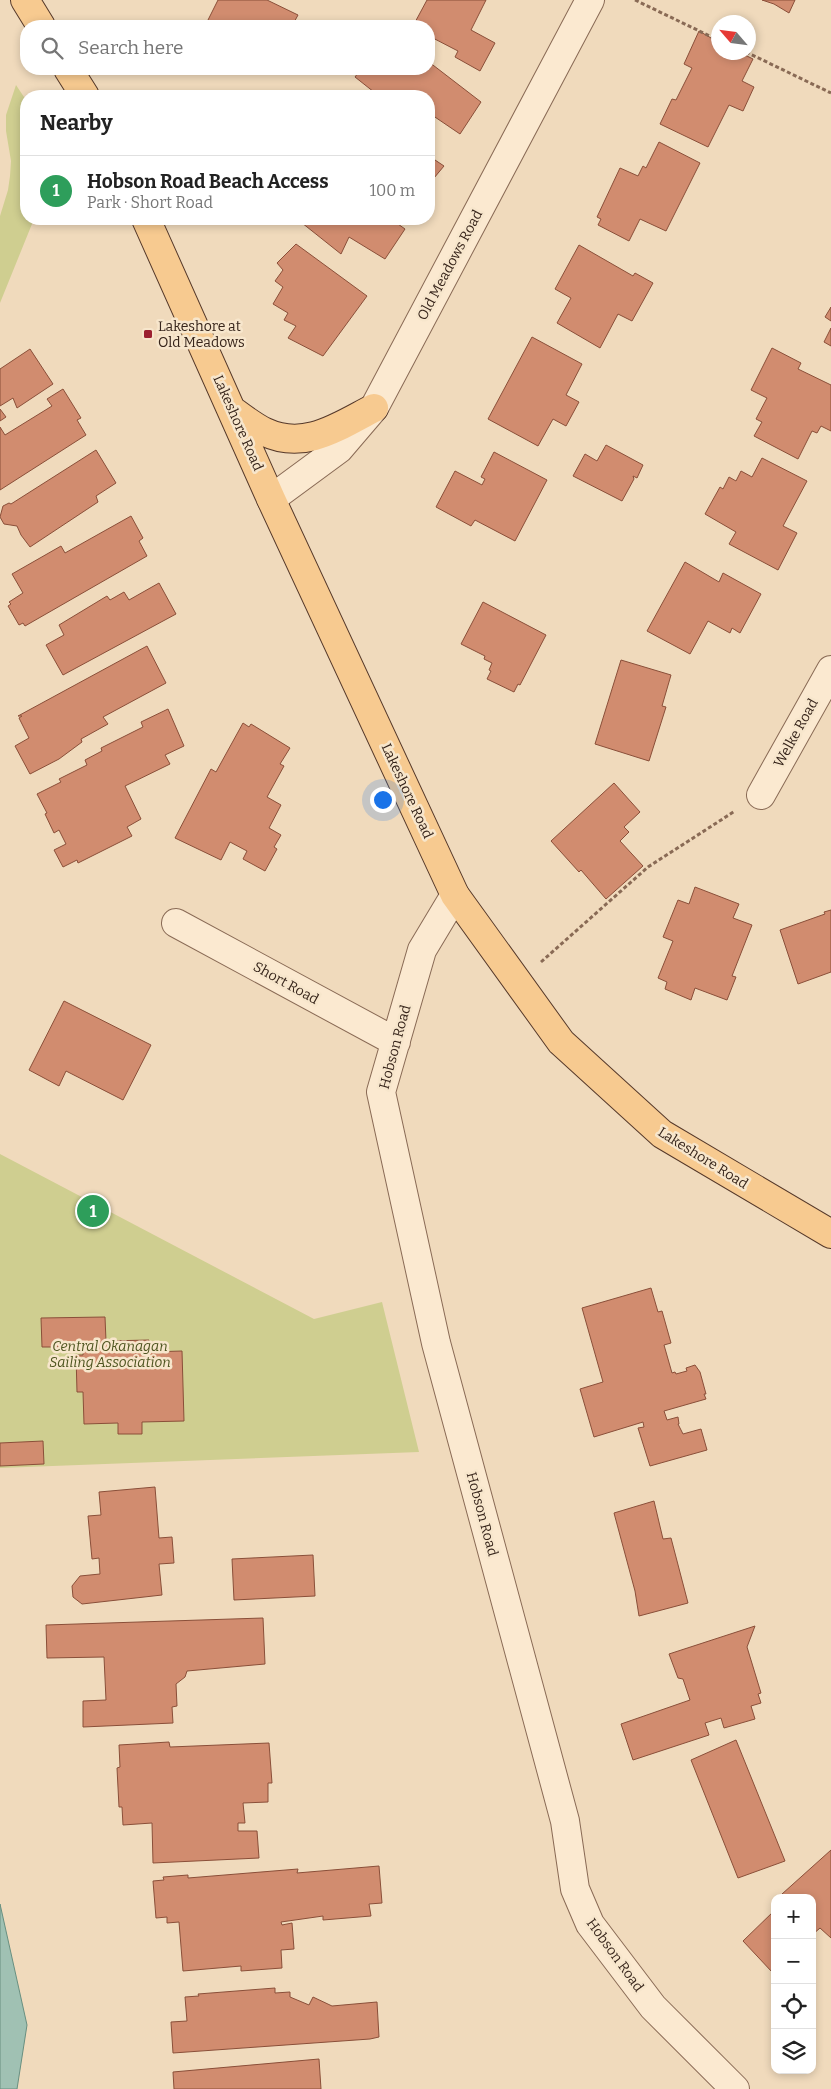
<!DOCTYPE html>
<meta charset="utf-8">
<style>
body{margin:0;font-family:Bitter,serif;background:#f6f6f6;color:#222}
.controls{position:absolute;right:15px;bottom:15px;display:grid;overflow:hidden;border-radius:10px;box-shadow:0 2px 8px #0003}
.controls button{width:45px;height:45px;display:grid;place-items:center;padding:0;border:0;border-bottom:1px solid #e0e0e0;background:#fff;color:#222;font:25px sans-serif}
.compass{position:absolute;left:711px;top:15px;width:45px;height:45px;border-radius:50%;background:#fff;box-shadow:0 2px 8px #0003;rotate:298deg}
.you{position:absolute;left:382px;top:799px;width:18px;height:18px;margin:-12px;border:4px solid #fff;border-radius:50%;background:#1a73e8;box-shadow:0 0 0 8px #1a73e833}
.badge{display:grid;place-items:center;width:32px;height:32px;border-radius:50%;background:#9c2131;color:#fff;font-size:16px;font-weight:700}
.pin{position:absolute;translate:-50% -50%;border:2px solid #fff;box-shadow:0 1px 5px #0006}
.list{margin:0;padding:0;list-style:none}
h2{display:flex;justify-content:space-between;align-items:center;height:65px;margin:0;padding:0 20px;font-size:21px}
h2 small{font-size:16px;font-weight:400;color:#767676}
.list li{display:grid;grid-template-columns:32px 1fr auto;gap:15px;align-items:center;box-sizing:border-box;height:70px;padding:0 20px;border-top:1px solid #e0e0e0}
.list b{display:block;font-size:19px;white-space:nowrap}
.list p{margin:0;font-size:16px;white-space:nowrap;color:#767676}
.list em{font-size:16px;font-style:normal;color:#767676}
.icon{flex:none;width:28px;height:28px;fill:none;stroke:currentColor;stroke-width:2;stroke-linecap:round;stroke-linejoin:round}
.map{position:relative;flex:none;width:831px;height:2089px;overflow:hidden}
.search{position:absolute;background:#fff;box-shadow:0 2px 8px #0003;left:20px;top:20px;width:415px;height:55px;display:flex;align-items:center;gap:12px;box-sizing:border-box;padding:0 18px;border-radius:20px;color:#767676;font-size:19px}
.panel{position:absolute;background:#fff;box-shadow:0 2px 8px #0003;left:20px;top:90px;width:415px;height:135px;border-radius:20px}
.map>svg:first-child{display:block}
.green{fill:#cfce90}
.water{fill:#a0c1b3;stroke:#688f80}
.building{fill:#d18c6f;stroke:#8a4f39}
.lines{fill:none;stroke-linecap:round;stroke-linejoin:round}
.minor-casing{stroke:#896a55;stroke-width:30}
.major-casing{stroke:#56392a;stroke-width:30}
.path{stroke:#896a55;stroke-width:3;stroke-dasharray:4 2.5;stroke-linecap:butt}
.minor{stroke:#fbe9d0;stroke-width:28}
.major{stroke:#f7ca90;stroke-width:28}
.poi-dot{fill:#9c2131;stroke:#f7e6cc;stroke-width:2}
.labels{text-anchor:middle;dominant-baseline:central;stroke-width:5;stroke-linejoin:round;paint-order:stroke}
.street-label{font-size:14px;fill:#37251b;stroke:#f7e6cc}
.poi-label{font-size:14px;fill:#37251b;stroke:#f7e6cc;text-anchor:start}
.park-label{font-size:14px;font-style:italic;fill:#4e5520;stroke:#f7e6cc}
</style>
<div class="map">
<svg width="831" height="2089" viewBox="0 0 831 2089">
<rect width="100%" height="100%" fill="#f0dabc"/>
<path class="green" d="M 16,85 L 26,100 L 26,219 L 34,219 L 0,303 L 0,216 L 8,190 L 10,176 L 11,161 L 6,131 L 6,115 Z
M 0,1154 L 314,1319 L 382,1302 L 419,1452 L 0,1468 Z"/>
<path class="water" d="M 0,1904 L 27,2025 L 17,2089 L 0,2089 Z"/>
<path class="building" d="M 218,0 L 267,0 L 298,15 L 292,26 L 216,26 L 207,22 Z
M 427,0 L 486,0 L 471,30 L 495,43 L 480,71 L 455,57 L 458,51 L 429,36 L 429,26 L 413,26 Z
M 762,0 L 795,0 L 789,13 L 774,4 Z
M 699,31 L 718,42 L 718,52 L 739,52 L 753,59 L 742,81 L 754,87 L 743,111 L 729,105 L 708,147 L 660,124 L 672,99 L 676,100 L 692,68 L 684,64 Z
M 429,62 L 481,102 L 460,134 L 429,113 L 429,96 L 379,96 L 355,77 L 361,69 L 429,69 Z
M 659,142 L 700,163 L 666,231 L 640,219 L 629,241 L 598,225 L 601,219 L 597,217 L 620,168 L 638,176 L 643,166 L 646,168 Z
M 429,156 L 444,166 L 429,184 Z
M 297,219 L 391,219 L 405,229 L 385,259 L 349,237 L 341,254 Z
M 296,244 L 367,296 L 323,356 L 288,338 L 296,326 L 284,320 L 288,313 L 273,304 L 283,287 L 275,281 L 283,270 L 277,263 Z
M 579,245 L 633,276 L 635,273 L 653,283 L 632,321 L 618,314 L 600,348 L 557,323 L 571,298 L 555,289 Z
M 831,307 L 831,321 L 825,317 Z
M 831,328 L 831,346 L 824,342 Z
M 532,337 L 582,364 L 566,395 L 579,402 L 566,426 L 553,419 L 538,446 L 488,419 Z
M 772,348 L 801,363 L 798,369 L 831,385 L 831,431 L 821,426 L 817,433 L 812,431 L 798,459 L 754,436 L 762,422 L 756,419 L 767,398 L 751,390 Z
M 30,349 L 53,384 L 17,408 L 13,398 L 0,406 L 0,369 Z
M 63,389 L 81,418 L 77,420 L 86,435 L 0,490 L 0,427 L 5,435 L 52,406 L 47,399 Z
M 0,409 L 6,417 L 0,421 Z
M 606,445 L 643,465 L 637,478 L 633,476 L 634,479 L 622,501 L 573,476 L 585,454 L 597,461 Z
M 96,450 L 116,483 L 96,496 L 98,502 L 30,547 L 21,535 L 17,526 L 4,524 L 0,517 L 3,506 L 9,503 L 11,504 Z
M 494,452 L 547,480 L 515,541 L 475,520 L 471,526 L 436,507 L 455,471 L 482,485 L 485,479 L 481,477 Z
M 762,458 L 807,481 L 783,526 L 797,533 L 778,570 L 729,544 L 736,532 L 705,514 L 720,487 L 723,489 L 729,477 L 736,481 L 741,471 L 752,477 Z
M 131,516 L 143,538 L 139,541 L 147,556 L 25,626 L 23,623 L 19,625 L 8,606 L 11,604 L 9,602 L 23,593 L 12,574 L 61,546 L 65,553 Z
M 685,562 L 719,582 L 723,573 L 761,594 L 740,633 L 732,628 L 730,633 L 708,621 L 690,654 L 647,631 Z
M 159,583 L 176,614 L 63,675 L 46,645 L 64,635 L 59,625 L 107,596 L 110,600 L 124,592 L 129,600 Z
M 483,602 L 546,635 L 520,685 L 518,684 L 514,692 L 487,679 L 491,671 L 489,670 L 492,663 L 484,659 L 485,656 L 461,644 Z
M 147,646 L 166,683 L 103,717 L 108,724 L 81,739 L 82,742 L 59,759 L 30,774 L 15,746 L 29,738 L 19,718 L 22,716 L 18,716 Z
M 621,660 L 671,675 L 662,706 L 666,707 L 649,761 L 595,744 Z
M 168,709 L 184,746 L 165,755 L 170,764 L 125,786 L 141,819 L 127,827 L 132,836 L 78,863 L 77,860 L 63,867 L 54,850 L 66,844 L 59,830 L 54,833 L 45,814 L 47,813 L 37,794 L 61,782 L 59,779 L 87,765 L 85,760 L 102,751 L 101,748 L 143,727 L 141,722 Z
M 243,723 L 249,727 L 251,724 L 290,748 L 280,764 L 284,766 L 267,797 L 281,805 L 269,828 L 281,835 L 274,847 L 277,849 L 265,871 L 243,859 L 247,851 L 230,842 L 221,860 L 175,838 L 211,769 L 216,772 Z
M 614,783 L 640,812 L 624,827 L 629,832 L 620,841 L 643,866 L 606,899 L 581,870 L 579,872 L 551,841 Z
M 695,887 L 739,904 L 733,918 L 752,925 L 732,976 L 736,977 L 727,1000 L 695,988 L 691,1000 L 665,989 L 667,982 L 658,978 L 673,941 L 663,937 L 678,900 L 689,904 Z
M 831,910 L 831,972 L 798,984 L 780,930 L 825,914 L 824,912 Z
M 64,1001 L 151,1045 L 123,1100 L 66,1071 L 59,1086 L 29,1070 Z
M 651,1288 L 658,1312 L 662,1311 L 671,1343 L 664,1345 L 672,1373 L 675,1372 L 676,1374 L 687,1371 L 686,1368 L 695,1365 L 700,1372 L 706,1394 L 704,1394 L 706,1399 L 664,1411 L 667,1420 L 678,1417 L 679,1424 L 678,1424 L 683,1434 L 701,1429 L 707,1450 L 650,1466 L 638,1428 L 644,1427 L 643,1422 L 594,1437 L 580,1389 L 603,1382 L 582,1308 Z
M 105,1317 L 106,1341 L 149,1340 L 149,1352 L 182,1351 L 184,1421 L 142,1422 L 142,1434 L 118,1434 L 118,1423 L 84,1424 L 83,1392 L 77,1392 L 76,1355 L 83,1355 L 83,1347 L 42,1347 L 41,1318 Z
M 43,1441 L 44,1464 L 0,1466 L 0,1443 Z
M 155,1487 L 159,1538 L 172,1537 L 174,1563 L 159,1564 L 162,1595 L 82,1604 L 73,1597 L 72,1586 L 80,1576 L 100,1574 L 99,1558 L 92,1559 L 88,1516 L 101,1515 L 99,1492 Z
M 654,1501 L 663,1539 L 671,1538 L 688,1603 L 639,1616 L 635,1591 L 614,1513 Z
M 313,1555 L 315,1596 L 234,1600 L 232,1559 Z
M 263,1618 L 265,1664 L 187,1671 L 185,1677 L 176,1684 L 177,1706 L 172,1707 L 173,1723 L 83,1727 L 83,1701 L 106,1700 L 104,1657 L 47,1658 L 46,1625 Z
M 755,1626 L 747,1647 L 761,1693 L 758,1694 L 761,1703 L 751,1706 L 755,1719 L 724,1728 L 721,1718 L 705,1723 L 709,1735 L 633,1760 L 621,1724 L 690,1700 L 683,1679 L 678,1678 L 669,1654 Z
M 736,1740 L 785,1861 L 738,1878 L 691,1760 Z
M 169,1742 L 170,1747 L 269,1743 L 272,1783 L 268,1783 L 268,1802 L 243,1803 L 245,1823 L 238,1823 L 238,1831 L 257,1831 L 259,1858 L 153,1863 L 152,1823 L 123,1825 L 122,1807 L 119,1807 L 117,1768 L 120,1767 L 119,1745 Z
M 831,1850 L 831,1938 L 820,1928 L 812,1935 L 812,1898 L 786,1898 L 782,1894 Z
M 379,1866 L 382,1903 L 369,1904 L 371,1916 L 323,1920 L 323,1916 L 281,1922 L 282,1925 L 292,1923 L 294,1949 L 281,1950 L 282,1968 L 241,1971 L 241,1966 L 183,1971 L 179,1922 L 167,1923 L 167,1917 L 156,1918 L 153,1881 L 164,1880 L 163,1877 L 188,1875 L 188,1878 L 298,1869 L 297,1873 Z
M 775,1910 L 775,1969 L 772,1972 L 743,1941 Z
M 275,1988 L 275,1993 L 290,1992 L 290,1997 L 309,2005 L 313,1997 L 332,2006 L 377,2002 L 379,2037 L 370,2039 L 173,2053 L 171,2022 L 187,2021 L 185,1997 L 199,1996 L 198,1994 Z
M 319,2059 L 321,2089 L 174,2089 L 173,2072 Z"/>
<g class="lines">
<defs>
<path id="minor" d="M 271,499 L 339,449 L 374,408 L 590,0
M 761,795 L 831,670
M 455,895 L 422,950 L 381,1092 L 436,1343 L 565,1821 L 575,1889 L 590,1924 L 653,2007 L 735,2089
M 176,923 L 396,1042"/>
<path id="major" d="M 25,0 L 41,26
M 68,69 L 85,96
M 146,219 L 271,499 L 455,895 L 561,1042 L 662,1134 L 831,1234
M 233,411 C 243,418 254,427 265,432 C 305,451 339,426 374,408"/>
</defs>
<use href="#minor" class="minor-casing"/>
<use href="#major" class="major-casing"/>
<path class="path" d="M 635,0 L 718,40
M 746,52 L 831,93
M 541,962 L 648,867 L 735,811"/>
<use href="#minor" class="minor"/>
<use href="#major" class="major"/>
</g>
<rect class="poi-dot" x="143" y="329" width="10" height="10" rx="2.5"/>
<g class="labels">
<g class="street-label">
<text transform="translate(450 265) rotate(-62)">Old Meadows Road</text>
<text transform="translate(238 423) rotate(66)">Lakeshore Road</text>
<text transform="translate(796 733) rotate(-61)">Welke Road</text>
<text transform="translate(407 791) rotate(65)">Lakeshore Road</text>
<text transform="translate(286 983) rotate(29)">Short Road</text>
<text transform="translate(395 1047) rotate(-75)">Hobson Road</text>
<text transform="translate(703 1158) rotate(32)">Lakeshore Road</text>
<text transform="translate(482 1514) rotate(75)">Hobson Road</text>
<text transform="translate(615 1955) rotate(54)">Hobson Road</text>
</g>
<g class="poi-label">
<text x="158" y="326">Lakeshore at<tspan x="158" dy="16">Old Meadows</tspan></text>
</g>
<g class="park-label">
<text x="110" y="1346">Central Okanagan<tspan x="110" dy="16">Sailing Association</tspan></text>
</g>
</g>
</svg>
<div class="controls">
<button>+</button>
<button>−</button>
<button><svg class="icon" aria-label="locate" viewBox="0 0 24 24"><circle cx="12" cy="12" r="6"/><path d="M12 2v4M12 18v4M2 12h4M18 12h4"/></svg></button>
<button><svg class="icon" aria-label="layers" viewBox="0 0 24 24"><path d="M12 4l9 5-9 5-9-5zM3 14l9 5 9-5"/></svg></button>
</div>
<svg class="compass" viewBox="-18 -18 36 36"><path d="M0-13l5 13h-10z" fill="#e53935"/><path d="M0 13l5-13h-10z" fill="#767676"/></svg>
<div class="you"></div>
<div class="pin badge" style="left:93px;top:1211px;background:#2e9e5b">1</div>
<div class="search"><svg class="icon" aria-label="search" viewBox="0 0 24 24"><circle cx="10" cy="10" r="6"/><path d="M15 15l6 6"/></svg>Search here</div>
<section class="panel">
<h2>Nearby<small></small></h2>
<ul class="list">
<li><span class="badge" style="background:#2e9e5b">1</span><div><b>Hobson Road Beach Access</b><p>Park · Short Road</p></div><em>100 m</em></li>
</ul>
</section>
</div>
